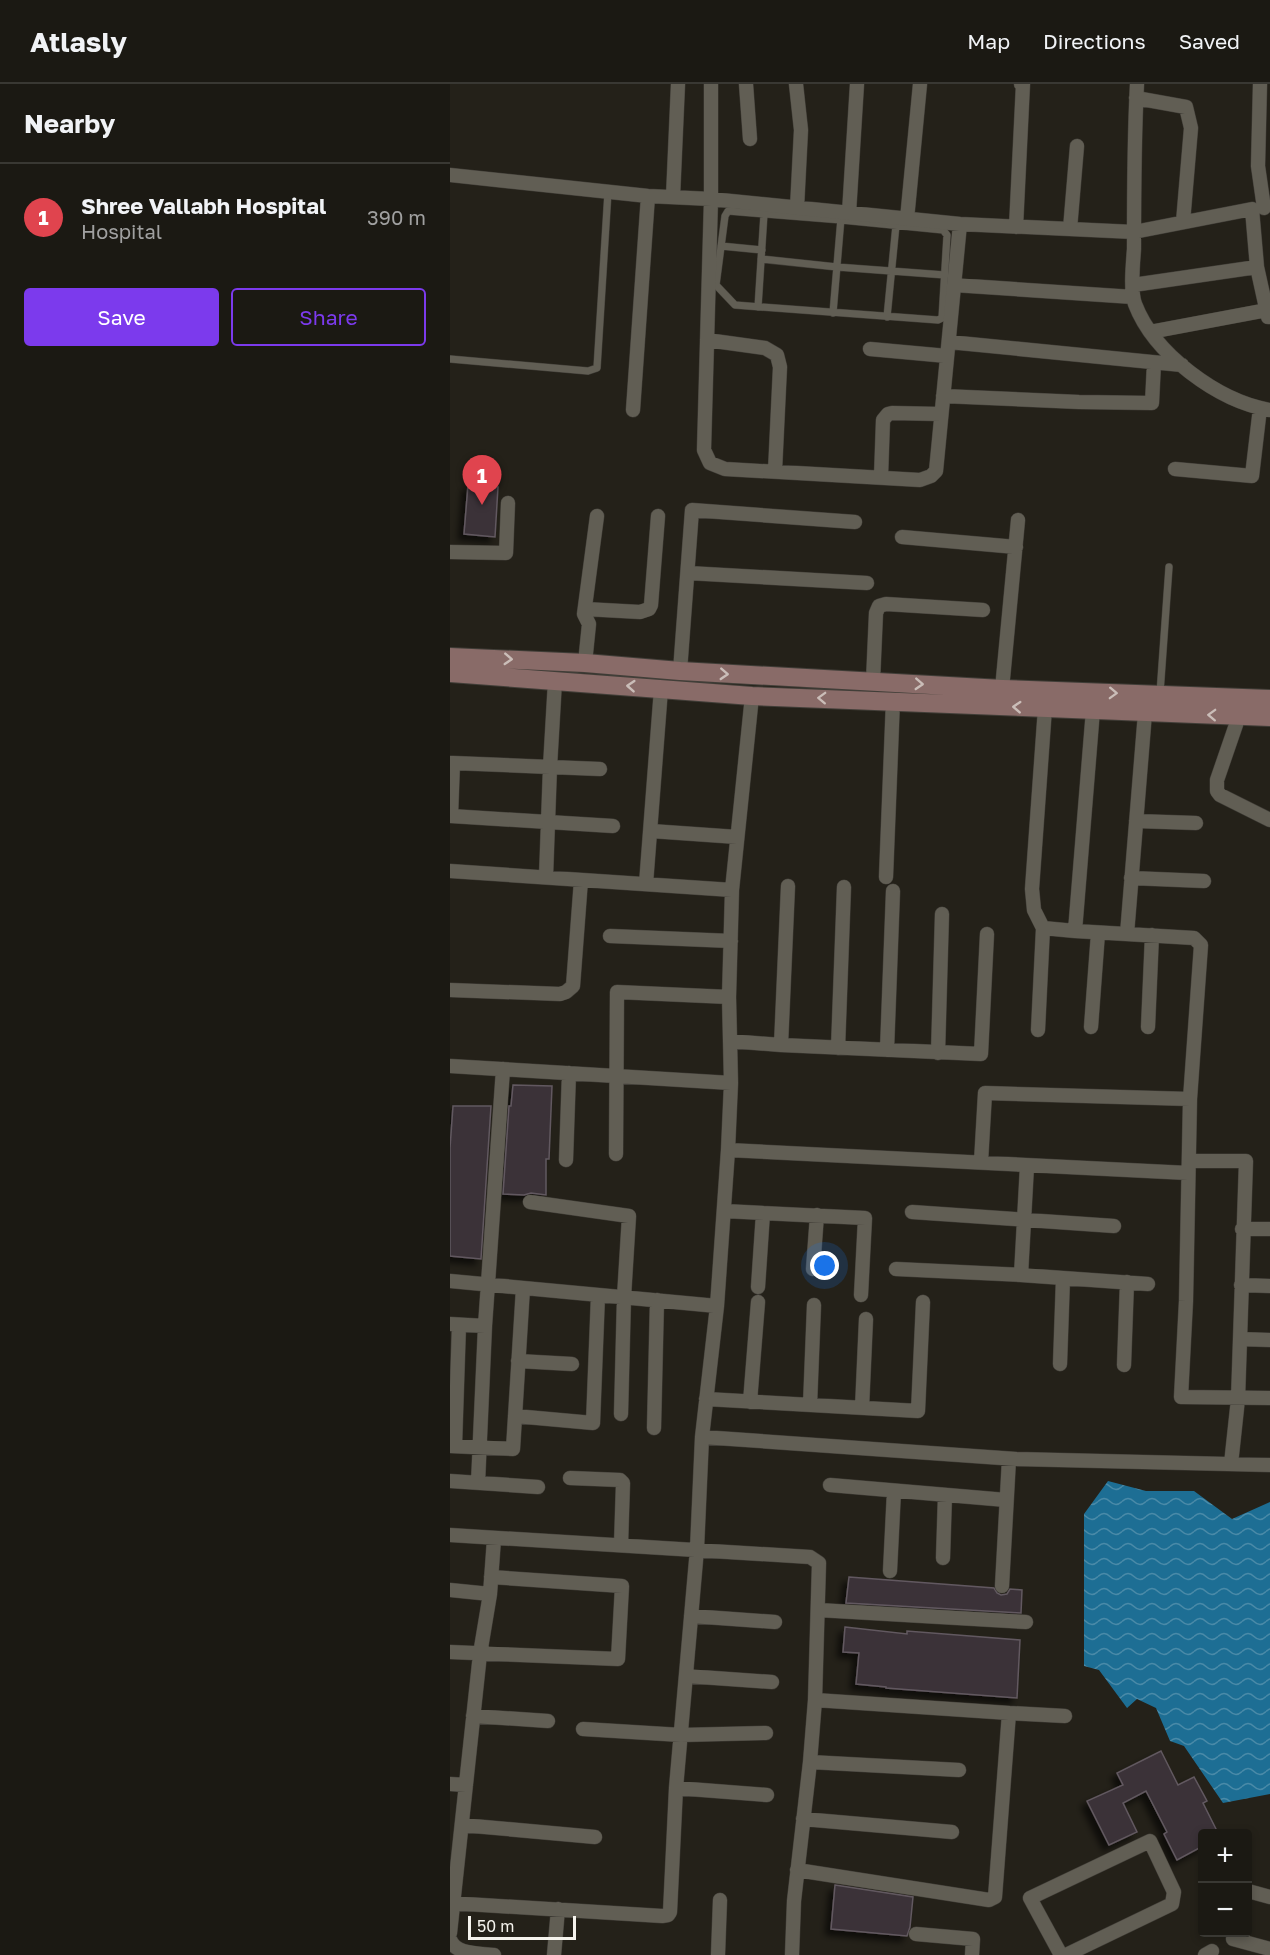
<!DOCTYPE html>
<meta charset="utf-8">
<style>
body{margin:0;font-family:"Golos Text",sans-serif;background:#282621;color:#f1f3f6}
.controls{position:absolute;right:18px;bottom:18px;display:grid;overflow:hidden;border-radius:6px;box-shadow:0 3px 9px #0003}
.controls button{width:54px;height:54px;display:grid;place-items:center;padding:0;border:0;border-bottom:2px solid #393833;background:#1b1913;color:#f1f3f6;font:30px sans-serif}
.scale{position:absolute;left:18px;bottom:15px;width:108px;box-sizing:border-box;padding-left:6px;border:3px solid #f5f3ed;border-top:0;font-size:16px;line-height:21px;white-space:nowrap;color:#f5f3ed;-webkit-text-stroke:4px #242119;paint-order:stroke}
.you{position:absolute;left:375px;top:1182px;width:21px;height:21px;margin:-15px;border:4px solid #fff;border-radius:50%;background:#1a73e8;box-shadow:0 0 0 9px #1a73e833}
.badge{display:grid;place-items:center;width:39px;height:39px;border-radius:50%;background:#7c3aed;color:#fff;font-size:20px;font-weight:700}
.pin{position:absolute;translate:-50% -50px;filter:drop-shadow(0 2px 3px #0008)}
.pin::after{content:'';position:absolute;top:32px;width:21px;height:18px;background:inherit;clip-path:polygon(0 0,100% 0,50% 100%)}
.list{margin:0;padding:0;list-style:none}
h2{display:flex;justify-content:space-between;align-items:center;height:78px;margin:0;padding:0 24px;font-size:26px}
h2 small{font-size:20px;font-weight:400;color:#a0a0a0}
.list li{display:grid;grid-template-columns:39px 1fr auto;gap:18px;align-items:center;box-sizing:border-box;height:108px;padding:0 24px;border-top:2px solid #393833}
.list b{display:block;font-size:22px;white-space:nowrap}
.list p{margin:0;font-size:20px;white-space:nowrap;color:#a0a0a0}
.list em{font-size:20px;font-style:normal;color:#a0a0a0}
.actions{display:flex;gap:12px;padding:18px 24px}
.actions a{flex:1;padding:14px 0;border:2px solid #7c3aed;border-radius:6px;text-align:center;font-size:21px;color:#7c3aed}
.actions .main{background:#7c3aed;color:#fff}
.map{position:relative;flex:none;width:820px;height:1871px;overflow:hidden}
header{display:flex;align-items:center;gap:36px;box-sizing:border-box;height:84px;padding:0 30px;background:#1b1913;border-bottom:2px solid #393833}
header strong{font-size:28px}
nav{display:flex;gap:33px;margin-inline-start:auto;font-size:21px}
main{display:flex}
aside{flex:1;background:#1b1913}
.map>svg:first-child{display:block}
.water{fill:url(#water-waves)}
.building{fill:#3a3238;stroke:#625960;stroke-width:1.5;filter:url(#shadow)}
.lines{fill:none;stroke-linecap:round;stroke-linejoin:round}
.lane-casing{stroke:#413e38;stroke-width:8}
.street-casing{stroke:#413e38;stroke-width:15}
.secondary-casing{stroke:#413e38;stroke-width:20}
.lane{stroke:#615e54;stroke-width:7}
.street{stroke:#615e54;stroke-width:14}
.secondary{stroke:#896b68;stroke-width:18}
.oneway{stroke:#cabdb8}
</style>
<header>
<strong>Atlasly</strong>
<nav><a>Map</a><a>Directions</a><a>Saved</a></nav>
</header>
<main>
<aside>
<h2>Nearby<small></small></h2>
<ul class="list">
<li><span class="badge" style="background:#e0444e">1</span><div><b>Shree Vallabh Hospital</b><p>Hospital</p></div><em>390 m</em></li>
</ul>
<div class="actions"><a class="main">Save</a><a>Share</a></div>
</aside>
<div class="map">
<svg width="820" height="1871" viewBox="0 0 820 1871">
<defs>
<pattern id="water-waves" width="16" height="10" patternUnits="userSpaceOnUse" patternTransform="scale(1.5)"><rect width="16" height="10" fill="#1d6e94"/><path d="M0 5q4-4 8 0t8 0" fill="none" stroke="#4a8aa8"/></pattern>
<filter id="shadow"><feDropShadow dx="-5.5" dy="5.5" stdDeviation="3" flood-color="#0009"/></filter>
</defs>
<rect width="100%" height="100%" fill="#242119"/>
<path class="water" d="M 658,1397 L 696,1407 L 744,1407 L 782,1435 L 820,1418 L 820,1710 L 773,1719 L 734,1662 L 720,1657 L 706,1624 L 687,1615 L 677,1624 L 649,1586 L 634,1582 L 634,1430 Z"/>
<path class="building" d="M 18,401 L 48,403 L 45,453 L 14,450 Z
M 63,1001 L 102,1002 L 99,1075 L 96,1075 L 96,1111 L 81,1109 L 74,1111 L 53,1110 L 59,1022 L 61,1022 Z
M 3,1022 L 41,1022 L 31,1175 L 0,1172 L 0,1064 Z
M 399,1493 L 544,1504 L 547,1509 L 551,1511 L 557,1510 L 560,1505 L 572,1506 L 571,1529 L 396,1519 Z
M 395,1543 L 457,1550 L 457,1547 L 570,1556 L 567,1614 L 436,1604 L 436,1603 L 406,1600 L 409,1569 L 393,1568 Z
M 711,1667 L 728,1701 L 744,1693 L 757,1717 L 753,1719 L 768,1749 L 753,1749 L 753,1762 L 727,1776 L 714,1750 L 717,1748 L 696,1707 L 673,1719 L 687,1748 L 659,1761 L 637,1717 L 673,1701 L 667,1689 Z
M 385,1801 L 463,1813 L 460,1843 L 457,1852 L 381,1845 Z"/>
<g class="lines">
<defs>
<path id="lane" d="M 278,127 L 391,136 L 493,146 L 497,151 L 492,234 L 488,236 L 285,221 L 266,201 L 275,132 Z
M 271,162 L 312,166
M 311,175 L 387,183 L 495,191
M 308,223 L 314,130
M 383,229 L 391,134
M 437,233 L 446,141
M 0,275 L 138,287 L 147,284 L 158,108
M 710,609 L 719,483"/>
<path id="street" d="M 261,0 L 261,115 L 254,366 L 260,379 L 275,385 L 470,396 L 481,392 L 486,387 L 510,140
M 296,0 L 300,55
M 346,0 L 351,46 L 347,124
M 687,0 C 684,56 684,109 684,165 C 683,179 680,207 685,220 C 704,270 768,317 820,326
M 810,0 L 808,82 L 814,124
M 686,14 L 736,23 L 741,44 L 733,138
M 0,91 L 198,112 L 261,115 L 510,140 L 684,148 L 802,125 L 807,183 L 818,233 L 820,233
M 223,113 L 228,0
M 399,129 L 407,0
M 457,135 L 470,0
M 566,143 L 573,0 L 571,0
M 620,145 L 627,62
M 504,201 L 683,213
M 683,201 L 807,183
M 700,248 L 817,226
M 257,256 L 315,264 L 327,271 L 330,283 L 325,387
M 499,258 L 732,281
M 420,265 L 497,272
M 493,312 L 629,318 L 702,319 L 704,279
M 183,326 L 198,112
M 725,385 L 802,392 L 810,324
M 431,393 L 433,336 L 438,330 L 442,329 L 491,330
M 452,453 L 566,463
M 0,468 L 56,469 L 58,419
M 238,489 L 417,499
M 135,525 L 190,528 L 199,525 L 201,521 L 208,432
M 135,579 L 139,540 L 134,530 L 147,432
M 230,587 L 242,426 L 405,438
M 105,597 L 100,683 L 150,685
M 423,597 L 426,529 L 429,522 L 436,520 L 533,526
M 552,605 L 568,436
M 643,626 L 625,847 L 744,854 L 751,861 L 740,1015
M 789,632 L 767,696 L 767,707 L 770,711 L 820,736
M 0,679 L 3,679 L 100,683 L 98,738 L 1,732 L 3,679
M 686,737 L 746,739
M 201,747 L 287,753
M 0,787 L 282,806
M 96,793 L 98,738 L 163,742
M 436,793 L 443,616
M 681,794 L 754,797
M 196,800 L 211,605
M 593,844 L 584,826 L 582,805 L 595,624
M 677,850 L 695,629
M 160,852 L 281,857
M 0,906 L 110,910 L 116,908 L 123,902 L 131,796
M 641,943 L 648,849
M 698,943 L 702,851
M 588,946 L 593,844 L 625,847
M 280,957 L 331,961 L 531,970 L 537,850
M 331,961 L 338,802
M 388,964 L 394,803
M 437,966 L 443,807
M 488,969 L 492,830
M 0,982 L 281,999
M 278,1066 L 738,1089
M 166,1070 L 167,908 L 279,913
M 116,1076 L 119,989
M 739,1077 L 796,1077 L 788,1315 L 781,1380
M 531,1078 L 535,1009 L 740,1015 L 736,1217 L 731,1313 L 820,1314
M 80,1118 L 179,1132 L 174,1213 L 171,1330
M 274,1127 L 415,1134 L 411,1211
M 462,1128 L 664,1142
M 792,1145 L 820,1145
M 363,1185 L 367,1131
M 446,1185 L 571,1191 L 577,1082
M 571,1191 L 698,1200
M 0,1197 L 267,1222
M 791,1201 L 820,1202
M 308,1203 L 313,1129
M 0,1240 L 35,1242 L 53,985
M 790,1255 L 820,1256
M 68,1277 L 122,1280
M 610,1280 L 613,1194
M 674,1281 L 677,1198
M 256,1315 L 468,1327 L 473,1218
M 300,1318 L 308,1218
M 360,1321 L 364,1221
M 412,1324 L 416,1235
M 65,1332 L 143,1339 L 148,1211
M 204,1344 L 207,1216
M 252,1353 L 566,1375 L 820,1381
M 0,1362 L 63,1365 L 73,1204
M 5,1362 L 9,1241
M 120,1394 L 170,1396 L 173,1399 L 171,1461
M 0,1397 L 88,1403
M 28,1399 L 35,1242
M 380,1401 L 556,1416
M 0,1451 L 360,1473 L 369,1479 L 365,1616 L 360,1678 L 344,1817 L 342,1871
M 493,1474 L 495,1411
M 440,1487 L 444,1407
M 552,1502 L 559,1375
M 0,1506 L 40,1510
M 368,1526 L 576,1538
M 241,1532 L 325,1538
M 0,1568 L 168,1575 L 172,1502 L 41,1493
M 236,1592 L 322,1598
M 559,1629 L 615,1632
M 23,1632 L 98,1637
M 133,1645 L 231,1651 L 316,1649
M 360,1678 L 509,1686
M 0,1700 L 16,1701
M 226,1704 L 317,1711
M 353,1735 L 502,1748
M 12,1741 L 145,1753
M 347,1786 L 539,1816 L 545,1813 L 559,1629 L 365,1616
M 798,1807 L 820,1813
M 0,1819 L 212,1832 L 218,1831 L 220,1828 L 226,1704 L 247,1465 L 252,1353 L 267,1222 L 278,1066 L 281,999 L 279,913 L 282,806 L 302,612
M 0,1849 L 30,1570 L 40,1510 L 44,1455
M 466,1850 L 523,1855 L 522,1871
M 0,1855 C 5,1871 29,1869 44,1871
M 783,1855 L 820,1865
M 104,1871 L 108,1825
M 268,1871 L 270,1816
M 611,1871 L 580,1814 L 700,1757 L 724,1808 L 722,1820 L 616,1871
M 755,1871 L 762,1867"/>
<path id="secondary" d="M 0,573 L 135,579 L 230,587 L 552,605 L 820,615
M 0,589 L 302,612 L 820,633"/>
</defs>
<use href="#lane" class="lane-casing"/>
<use href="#street" class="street-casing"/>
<use href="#secondary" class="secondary-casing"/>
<use href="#lane" class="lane"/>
<use href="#street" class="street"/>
<use href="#secondary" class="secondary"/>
</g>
<defs><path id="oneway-chevron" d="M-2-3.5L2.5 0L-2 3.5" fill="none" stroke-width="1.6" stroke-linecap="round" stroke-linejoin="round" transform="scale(1.5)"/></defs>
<g class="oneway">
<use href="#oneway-chevron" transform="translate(58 575) rotate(3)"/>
<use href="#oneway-chevron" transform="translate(274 590) rotate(3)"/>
<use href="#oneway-chevron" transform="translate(469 600) rotate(3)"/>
<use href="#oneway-chevron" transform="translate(181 602) rotate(-176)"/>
<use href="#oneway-chevron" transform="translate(663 609) rotate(2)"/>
<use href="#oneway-chevron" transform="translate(372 614) rotate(-178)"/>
<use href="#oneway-chevron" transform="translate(567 623) rotate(-177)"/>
<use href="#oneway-chevron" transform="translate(762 631) rotate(-178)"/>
</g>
</svg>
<div class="controls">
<button>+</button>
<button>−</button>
</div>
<div class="scale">50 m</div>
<div class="you"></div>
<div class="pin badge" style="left:32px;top:421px;background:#e0444e">1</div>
</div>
</main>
